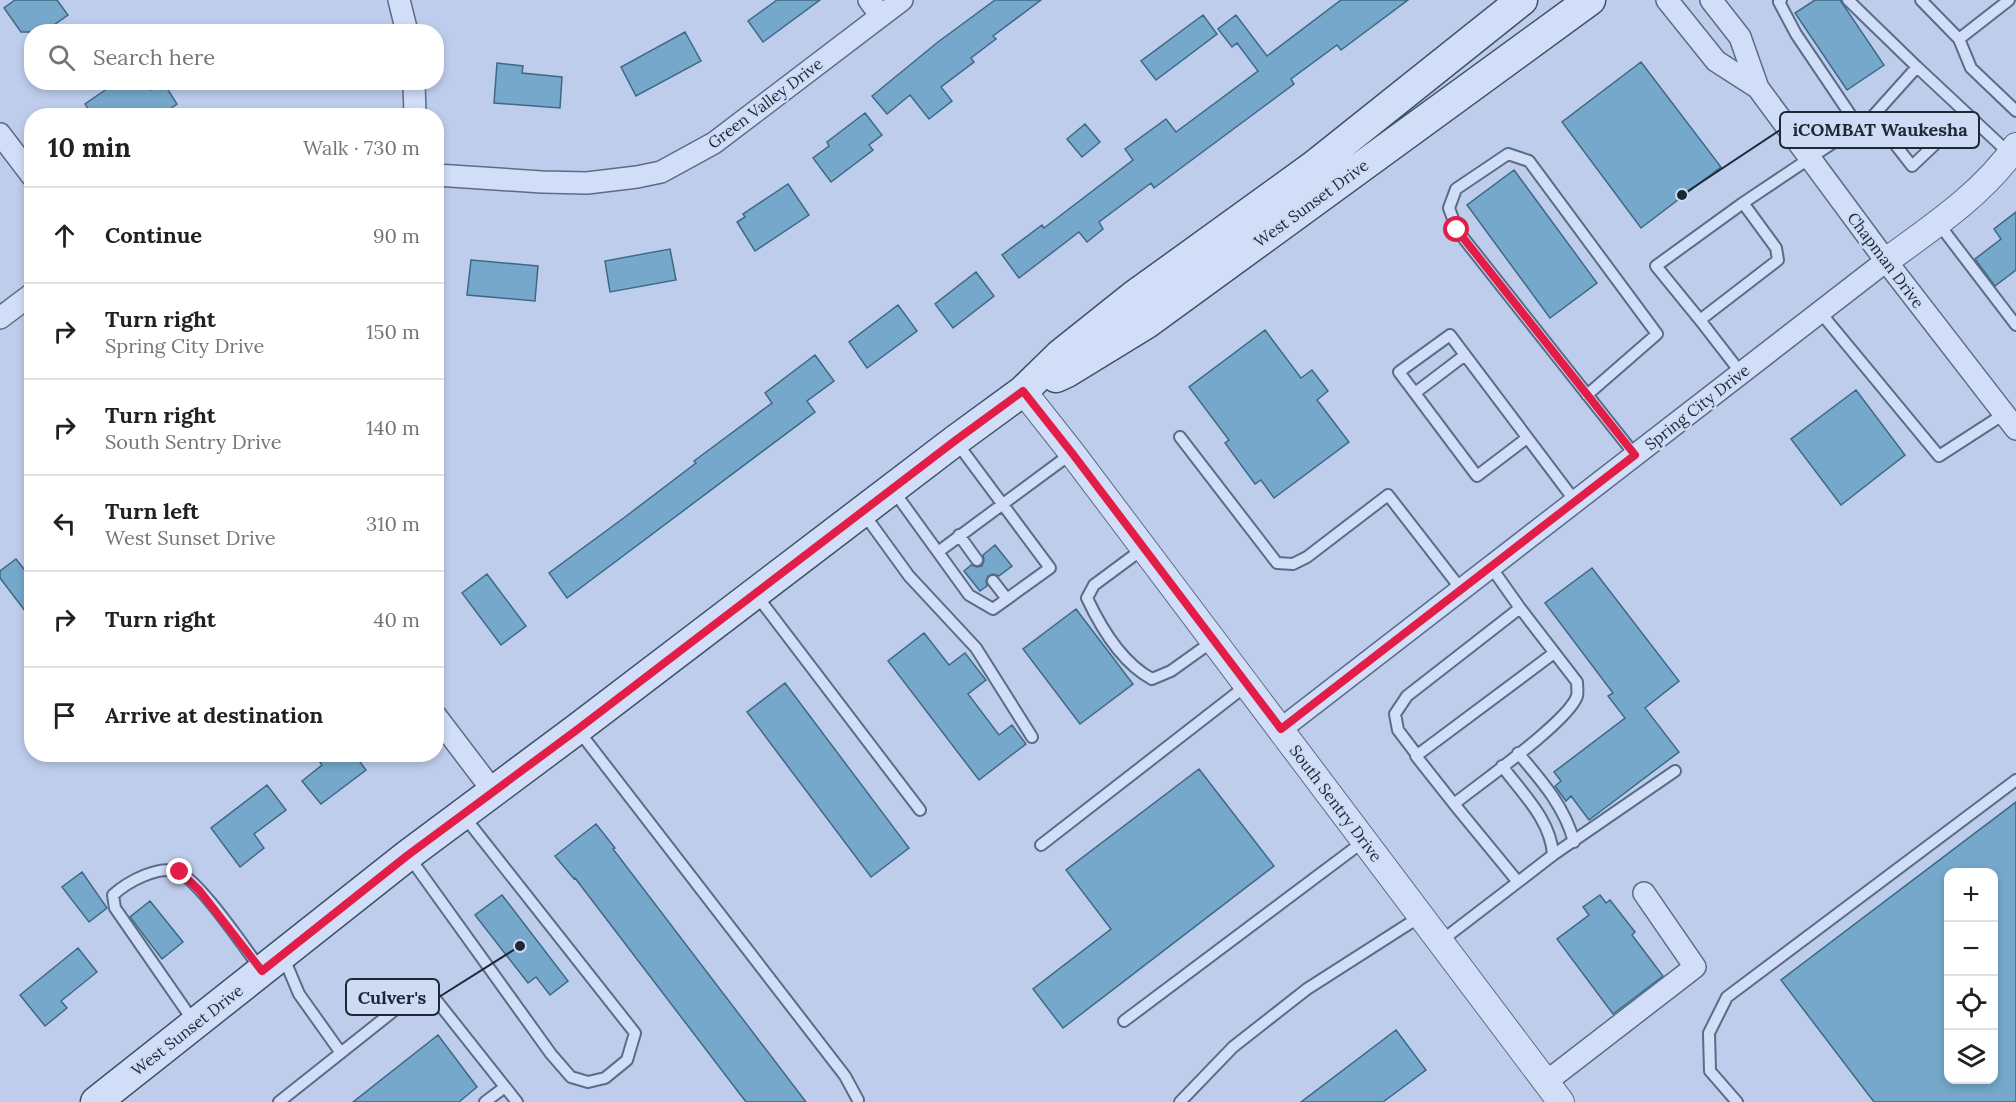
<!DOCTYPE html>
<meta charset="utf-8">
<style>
body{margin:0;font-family:Lora,serif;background:#f6f6f6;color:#202124}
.controls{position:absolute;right:18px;bottom:18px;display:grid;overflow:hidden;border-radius:12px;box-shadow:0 3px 9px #0003}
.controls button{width:54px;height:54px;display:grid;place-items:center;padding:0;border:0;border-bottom:2px solid #e0e0e0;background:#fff;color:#202124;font:30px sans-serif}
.stop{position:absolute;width:18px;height:18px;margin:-14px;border:4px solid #e11d48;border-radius:50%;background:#fff}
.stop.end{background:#e11d48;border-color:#fff;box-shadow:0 2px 6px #0008}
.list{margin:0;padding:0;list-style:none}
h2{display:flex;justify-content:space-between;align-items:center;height:78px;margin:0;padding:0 24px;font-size:26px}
h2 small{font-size:20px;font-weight:400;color:#757577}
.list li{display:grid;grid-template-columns:39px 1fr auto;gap:18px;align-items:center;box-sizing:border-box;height:96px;padding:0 24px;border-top:2px solid #e0e0e0}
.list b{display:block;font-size:22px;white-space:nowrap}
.list p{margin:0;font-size:20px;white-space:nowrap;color:#757577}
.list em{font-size:20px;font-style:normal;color:#757577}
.icon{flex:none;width:33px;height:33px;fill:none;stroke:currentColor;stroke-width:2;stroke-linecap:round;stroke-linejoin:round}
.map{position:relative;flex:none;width:2016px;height:1102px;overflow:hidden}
.search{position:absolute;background:#fff;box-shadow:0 3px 9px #0003;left:24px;top:24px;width:420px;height:66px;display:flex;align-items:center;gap:15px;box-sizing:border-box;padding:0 21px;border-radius:24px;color:#757577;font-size:22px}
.panel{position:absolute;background:#fff;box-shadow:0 3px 9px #0003;left:24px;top:108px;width:420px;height:654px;border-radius:24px}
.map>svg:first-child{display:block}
.building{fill:#75a8cb;stroke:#3e6985;stroke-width:1.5;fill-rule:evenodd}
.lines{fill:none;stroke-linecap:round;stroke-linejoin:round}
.service-casing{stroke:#586e86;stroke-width:14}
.minor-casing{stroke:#586e86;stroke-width:24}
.tertiary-casing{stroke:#586e86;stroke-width:28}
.secondary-casing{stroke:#3b5267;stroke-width:33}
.service{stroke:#d2def8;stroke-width:10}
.minor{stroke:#d2def8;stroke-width:21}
.tertiary{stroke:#d2def8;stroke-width:26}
.secondary{stroke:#d2def8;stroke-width:30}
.route{stroke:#e11d48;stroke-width:8}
.labels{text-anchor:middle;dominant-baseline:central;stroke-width:4.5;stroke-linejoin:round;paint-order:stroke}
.street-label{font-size:16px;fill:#1c2935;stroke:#cfdaf5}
.leader{fill:none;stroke:#1c2935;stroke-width:2}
.callout-dot{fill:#1c2935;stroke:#cfdaf5;stroke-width:2}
.callout{fill:#cfdaf5;stroke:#1c2935;stroke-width:2}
.callout-label{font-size:18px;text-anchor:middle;font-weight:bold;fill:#1c2935}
</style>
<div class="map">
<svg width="2016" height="1102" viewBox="0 0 2016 1102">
<rect width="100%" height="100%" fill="#bfcded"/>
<path class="building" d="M 15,0 L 57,0 L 68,15 L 54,25 L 59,32 L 21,32 L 4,8 Z
M 777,0 L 820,0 L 763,42 L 748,21 Z
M 995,0 L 1041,0 L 993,36 L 996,39 L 971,58 L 974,62 L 941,87 L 952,101 L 929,119 L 910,95 L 887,114 L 872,96 L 938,42 Z
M 1341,0 L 1408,0 L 1341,50 L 1337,45 L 1291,79 L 1294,84 L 1154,188 L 1151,183 L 1099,222 L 1103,229 L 1087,242 L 1079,232 L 1019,278 L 1002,255 L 1042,225 L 1044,228 L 1133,160 L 1125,149 L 1166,119 L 1176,132 L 1258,71 L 1237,43 L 1232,47 L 1218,29 L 1236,15 L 1267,56 Z
M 1815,0 L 1840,0 L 1884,65 L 1847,90 L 1795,13 Z
M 1203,15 L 1217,34 L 1156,80 L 1141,61 Z
M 685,32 L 701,61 L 636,96 L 621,67 Z
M 1641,62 L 1721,167 L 1641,228 L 1562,122 Z
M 497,63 L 523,66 L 522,73 L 562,77 L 560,108 L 494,103 Z
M 117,82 L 146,82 L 151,90 L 163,82 L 177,104 L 160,116 L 93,116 L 85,104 Z
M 865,113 L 882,135 L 869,145 L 873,150 L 831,182 L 813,158 L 829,146 L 827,142 Z
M 1085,124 L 1100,142 L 1082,157 L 1067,139 Z
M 1514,170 L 1597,283 L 1550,318 L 1467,205 Z
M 788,184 L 809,215 L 755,251 L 737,222 L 745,217 L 743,214 Z
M 2016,212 L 2016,270 L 1995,286 L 1975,259 L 2001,239 L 1994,229 Z
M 670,249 L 676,280 L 610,292 L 605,261 Z
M 471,260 L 538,266 L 535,301 L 467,295 Z
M 976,272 L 994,296 L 953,328 L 935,304 Z
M 898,305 L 917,331 L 867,368 L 849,342 Z
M 1265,330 L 1301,378 L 1312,370 L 1328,391 L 1317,400 L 1349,442 L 1274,498 L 1261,480 L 1255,484 L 1225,443 L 1229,440 L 1189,387 Z
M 815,355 L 834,381 L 807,401 L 815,412 L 567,598 L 549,573 L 625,517 L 696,463 L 694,461 L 772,403 L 765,393 Z
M 1856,390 L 1905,455 L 1841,505 L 1791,439 Z
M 995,545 L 1012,566 L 999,576 L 993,574 L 988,576 L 986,581 L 987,586 L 980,591 L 964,571 L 971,565 L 977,567 L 982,566 L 984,560 L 983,555 Z
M 16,559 L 32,579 L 32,620 L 0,578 L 0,571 Z
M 1592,568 L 1679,681 L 1645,708 L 1679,752 L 1589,820 L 1571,796 L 1566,801 L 1555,786 L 1561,781 L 1554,772 L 1625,718 L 1608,696 L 1613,693 L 1545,603 Z
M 487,574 L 526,626 L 501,645 L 462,593 Z
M 1076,609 L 1133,684 L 1080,724 L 1023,649 Z
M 924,633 L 949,665 L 965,653 L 986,680 L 968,694 L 999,735 L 1012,725 L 1026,744 L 979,780 L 888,661 Z
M 785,683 L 909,848 L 871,877 L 747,712 Z
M 314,754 L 354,754 L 366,770 L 321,804 L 302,781 L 322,765 Z
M 1199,769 L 1274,866 L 1063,1028 L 1033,989 L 1111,929 L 1066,870 Z
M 267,785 L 286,810 L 254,834 L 264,848 L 240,867 L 211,828 Z
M 2016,802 L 2016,1102 L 1874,1102 L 1781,980 ZM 1948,873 L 1994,873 L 1994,1080 L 1948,1080 Z
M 596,824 L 615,848 L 613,849 L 806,1102 L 746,1102 L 575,878 L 574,879 L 555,856 Z
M 82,872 L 107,908 L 89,922 L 62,887 Z
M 502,895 L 568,981 L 550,995 L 536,977 L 528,983 L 475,915 Z
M 1600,895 L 1606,903 L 1610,900 L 1635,932 L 1632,935 L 1663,976 L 1613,1014 L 1557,939 L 1589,915 L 1583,907 Z
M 150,901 L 183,942 L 162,959 L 130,917 Z
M 78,948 L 97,972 L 61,1001 L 67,1008 L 45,1026 L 20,995 Z
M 1396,1030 L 1426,1070 L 1383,1102 L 1301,1102 Z
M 438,1035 L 477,1087 L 459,1102 L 353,1102 Z"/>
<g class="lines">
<defs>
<path id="service" d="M 1781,0 L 1779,2 L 1796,34 L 1858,126
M 1848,0 L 1917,67
M 1921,0 L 1959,39 L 1971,68 L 2016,111
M 1959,39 L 2009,0
M 1873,116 L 1912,166 L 1967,114
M 1938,223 L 2016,325
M 1820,312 L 1939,456 L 2004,414
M 1700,320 L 1778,260 L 1776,248 L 1743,203
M 1741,373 L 1700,320 L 1656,266 L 1743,203 L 1873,116 L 1917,67 L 2010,154
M 1415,393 L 1465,355
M 1587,395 L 1657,334 L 1529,161 L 1508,154 L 1456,189 L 1449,208 L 1457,230 L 1635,455
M 1180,437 L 1277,563 L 1293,564 L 1307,557 L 1388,495 L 1461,589
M 1527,438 L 1477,476 L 1399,372 L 1450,335 L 1575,501
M 893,490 L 969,595 L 993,609 L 1050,568 L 957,443
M 864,514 L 909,576 L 976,648 L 1032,737
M 959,535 L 977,560
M 1144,548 L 1094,585 L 1087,598 C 1101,628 1122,663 1152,679 L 1171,671 L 1213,641
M 938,552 L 1072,453
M 993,581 L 1007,599
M 757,596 L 920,810
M 578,730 L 845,1076 L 858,1100
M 1518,753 C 1541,780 1565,807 1574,842
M 1417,755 L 1398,730 L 1395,714 L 1407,696 L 1520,608
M 1502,766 C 1522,793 1551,820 1553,855 L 1518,882
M 1454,804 L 1416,756 L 1554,653
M 1041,845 L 1247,685
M 1553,855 L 1675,771
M 410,858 L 551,1054 L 571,1077 L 588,1082 L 605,1078 L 627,1060 L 635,1033 L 463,815
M 1441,941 L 1518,882 L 1454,804 C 1479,784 1569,721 1577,696 C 1578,692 1577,686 1577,682 L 1520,608 L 1491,567
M 283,956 L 299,994 L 341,1053
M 1124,1021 L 1364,841
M 194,1022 L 115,908 L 113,895 C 127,882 161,863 180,873 C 201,883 244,947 260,968
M 279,1102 L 425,986 L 517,1102
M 485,1102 L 505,1087
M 1180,1102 L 1233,1047 L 1307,989 L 1421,916
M 1737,1102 L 1710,1071 L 1709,1033 L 1727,997 L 2016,780"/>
<path id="minor" d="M 399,0 L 407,32
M 869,0 L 881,16
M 1667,0 L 1716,61 L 1758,88
M 1711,0 L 1740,37 L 1758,88 L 1886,261 L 2016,429
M 414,82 L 415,116
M 0,134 L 32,176
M 436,175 L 542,182 L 587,183 L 637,177 L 661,172 L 714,143 L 902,0
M 0,318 L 32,294
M 436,716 L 493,791
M 1281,729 L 1886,261
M 1546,1082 L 1695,967 L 1644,893"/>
<path id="tertiary" d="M 1886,261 C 1931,228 1983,194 2016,146
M 1023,391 L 1072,453 L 1561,1102"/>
<path id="secondary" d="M 1056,377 L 1067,372 L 1147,323 L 1590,0
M 96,1102 L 408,855 L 577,729 L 956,440 L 1023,391 L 1060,355 L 1134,296 L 1314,166 L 1522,0"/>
</defs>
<use href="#service" class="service-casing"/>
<use href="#minor" class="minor-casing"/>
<use href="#tertiary" class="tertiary-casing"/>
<use href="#secondary" class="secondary-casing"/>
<use href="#service" class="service"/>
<use href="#minor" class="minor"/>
<use href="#tertiary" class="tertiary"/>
<use href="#secondary" class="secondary"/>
</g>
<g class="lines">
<path class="route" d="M 180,872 L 199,890 L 262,971 L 408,855 L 578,729 L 956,440 L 1023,391 L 1072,453 L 1281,729 L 1635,455 L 1457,230"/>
</g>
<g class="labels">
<g class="street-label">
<text transform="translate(765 103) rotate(-37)">Green Valley Drive</text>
<text transform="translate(1311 203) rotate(-36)">West Sunset Drive</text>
<text transform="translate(1886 260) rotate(53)">Chapman Drive</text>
<text transform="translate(1697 407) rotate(-38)">Spring City Drive</text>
<text transform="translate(1336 803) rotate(53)">South Sentry Drive</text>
<text transform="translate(187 1030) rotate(-38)">West Sunset Drive</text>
</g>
</g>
<path class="leader" d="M1682 195L1780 130M520 946L439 997"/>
<g class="callout-dot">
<circle cx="1682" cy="195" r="6"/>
<circle cx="520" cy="946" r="6"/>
</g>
<g class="callout">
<rect x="1780" y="112" width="199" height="36" rx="6"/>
<rect x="346" y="979" width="93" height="36" rx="6"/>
</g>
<g class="callout-label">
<text x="1880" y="136">iCOMBAT Waukesha</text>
<text x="392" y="1004">Culver's</text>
</g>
</svg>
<div class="controls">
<button>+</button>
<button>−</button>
<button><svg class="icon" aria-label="locate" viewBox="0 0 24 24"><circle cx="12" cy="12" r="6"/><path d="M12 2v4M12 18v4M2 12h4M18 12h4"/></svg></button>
<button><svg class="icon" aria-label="layers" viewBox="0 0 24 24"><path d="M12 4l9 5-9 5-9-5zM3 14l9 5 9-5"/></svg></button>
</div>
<div class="stop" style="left:1457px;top:230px"></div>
<div class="stop end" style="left:180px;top:872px"></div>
<div class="search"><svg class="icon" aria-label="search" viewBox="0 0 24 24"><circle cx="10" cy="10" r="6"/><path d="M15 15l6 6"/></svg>Search here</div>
<section class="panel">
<h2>10 min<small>Walk · 730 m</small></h2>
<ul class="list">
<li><svg class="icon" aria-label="ahead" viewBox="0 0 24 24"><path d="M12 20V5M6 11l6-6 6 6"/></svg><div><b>Continue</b></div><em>90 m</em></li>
<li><svg class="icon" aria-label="right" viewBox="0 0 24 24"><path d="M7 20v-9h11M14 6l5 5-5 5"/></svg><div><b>Turn right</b><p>Spring City Drive</p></div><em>150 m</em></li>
<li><svg class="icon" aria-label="right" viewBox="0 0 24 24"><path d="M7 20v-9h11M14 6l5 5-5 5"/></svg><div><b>Turn right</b><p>South Sentry Drive</p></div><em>140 m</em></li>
<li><svg class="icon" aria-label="left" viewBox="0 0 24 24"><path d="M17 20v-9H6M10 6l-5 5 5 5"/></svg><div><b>Turn left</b><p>West Sunset Drive</p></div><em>310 m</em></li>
<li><svg class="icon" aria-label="right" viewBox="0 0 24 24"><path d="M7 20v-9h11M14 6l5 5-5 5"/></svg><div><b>Turn right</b></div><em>40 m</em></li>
<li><svg class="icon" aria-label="arrive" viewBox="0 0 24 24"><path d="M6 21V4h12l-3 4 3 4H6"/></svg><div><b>Arrive at destination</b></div></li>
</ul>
</section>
</div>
